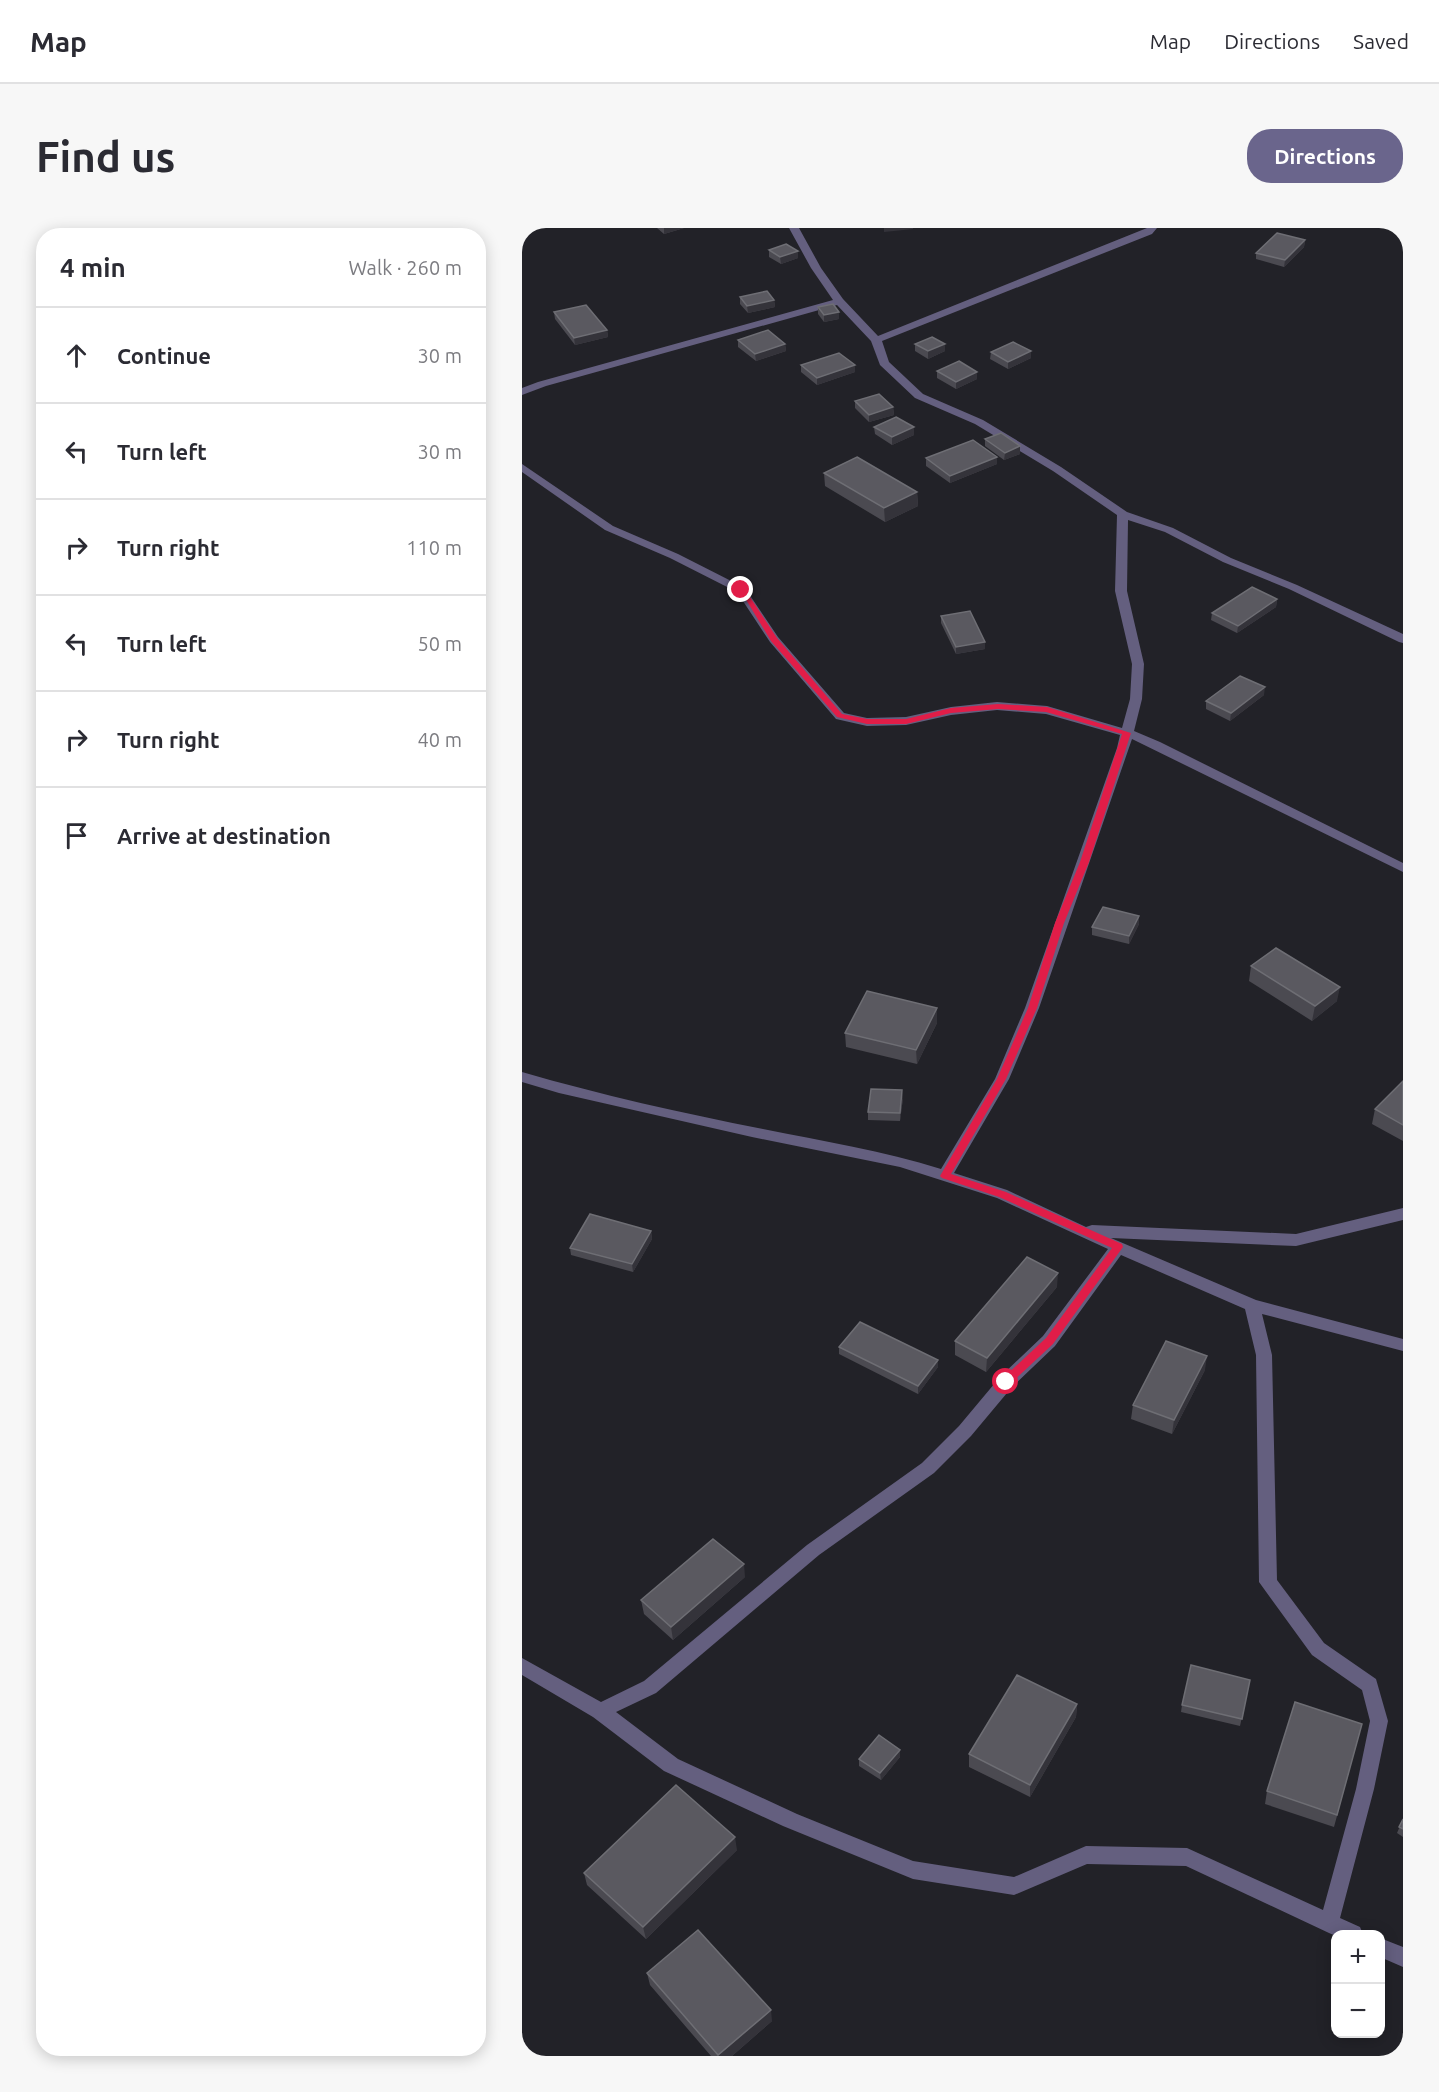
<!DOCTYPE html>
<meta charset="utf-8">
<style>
body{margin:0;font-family:Ubuntu,sans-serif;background:#f7f7f7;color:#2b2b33}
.controls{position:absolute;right:18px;bottom:18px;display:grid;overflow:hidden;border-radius:12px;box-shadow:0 3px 15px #0003}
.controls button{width:54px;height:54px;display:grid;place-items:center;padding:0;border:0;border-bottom:2px solid #e1e1e2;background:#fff;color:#2b2b33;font:30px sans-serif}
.stop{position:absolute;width:18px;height:18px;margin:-14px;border:4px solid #e11d48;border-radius:50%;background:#fff}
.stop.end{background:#e11d48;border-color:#fff;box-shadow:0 2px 6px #0008}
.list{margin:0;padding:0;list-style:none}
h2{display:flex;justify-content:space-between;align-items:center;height:78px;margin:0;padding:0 24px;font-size:26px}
h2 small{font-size:20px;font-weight:400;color:#7c7c81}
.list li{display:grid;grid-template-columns:39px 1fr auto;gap:18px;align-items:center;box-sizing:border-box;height:96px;padding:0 24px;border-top:2px solid #e1e1e2}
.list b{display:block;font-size:22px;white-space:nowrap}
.list em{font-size:20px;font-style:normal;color:#7c7c81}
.icon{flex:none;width:33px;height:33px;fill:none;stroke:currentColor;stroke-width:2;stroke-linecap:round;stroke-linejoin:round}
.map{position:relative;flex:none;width:881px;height:1828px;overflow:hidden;border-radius:24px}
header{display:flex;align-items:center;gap:36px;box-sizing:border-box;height:84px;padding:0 30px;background:#fff;border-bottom:2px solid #e1e1e2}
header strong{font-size:28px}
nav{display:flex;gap:33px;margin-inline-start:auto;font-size:21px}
.intro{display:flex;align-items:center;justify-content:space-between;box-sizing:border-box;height:144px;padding:0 36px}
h1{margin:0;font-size:42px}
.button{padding:15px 27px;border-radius:24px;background:#6a658c;color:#fff;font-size:21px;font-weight:700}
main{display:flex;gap:36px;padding:0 36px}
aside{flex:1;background:#fff;border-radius:24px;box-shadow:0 3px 15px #0003}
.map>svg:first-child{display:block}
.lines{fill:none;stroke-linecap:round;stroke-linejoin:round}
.minor{fill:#645f7f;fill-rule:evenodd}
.wall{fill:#4b4a51}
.shaded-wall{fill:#34333a}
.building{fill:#5a5960;stroke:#6e6e74;stroke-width:1.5}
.route{fill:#e11d48}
</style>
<header>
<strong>Map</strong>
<nav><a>Map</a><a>Directions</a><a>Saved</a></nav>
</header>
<div class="intro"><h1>Find us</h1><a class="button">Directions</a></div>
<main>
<aside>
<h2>4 min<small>Walk · 260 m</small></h2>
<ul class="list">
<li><svg class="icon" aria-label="ahead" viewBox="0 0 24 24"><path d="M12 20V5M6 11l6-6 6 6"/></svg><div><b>Continue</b></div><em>30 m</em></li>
<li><svg class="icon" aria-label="left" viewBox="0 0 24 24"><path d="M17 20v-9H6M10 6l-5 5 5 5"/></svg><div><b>Turn left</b></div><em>30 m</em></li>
<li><svg class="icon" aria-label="right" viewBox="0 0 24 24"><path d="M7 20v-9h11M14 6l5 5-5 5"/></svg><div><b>Turn right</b></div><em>110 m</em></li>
<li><svg class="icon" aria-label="left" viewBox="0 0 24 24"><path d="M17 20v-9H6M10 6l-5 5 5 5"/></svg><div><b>Turn left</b></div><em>50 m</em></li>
<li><svg class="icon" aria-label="right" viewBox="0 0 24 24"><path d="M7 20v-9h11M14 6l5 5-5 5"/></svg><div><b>Turn right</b></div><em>40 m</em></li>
<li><svg class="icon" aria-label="arrive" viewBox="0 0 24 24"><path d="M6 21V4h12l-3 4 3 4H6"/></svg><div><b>Arrive at destination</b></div></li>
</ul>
</aside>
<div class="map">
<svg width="881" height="1828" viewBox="0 0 881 1828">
<rect width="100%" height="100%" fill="#222228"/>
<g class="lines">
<path class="minor" d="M 267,0 L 277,0 L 299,40 L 321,71 L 356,108 L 625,0 L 635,0 L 630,6 L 360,113 L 367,134 L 401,166 L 461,192 L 539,239 L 605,284 L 651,300 L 709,330 L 775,357 L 881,406 L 881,415 L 877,414 L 767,361 L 701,334 L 643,304 L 606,292 L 605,363 L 622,436 L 620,471 L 612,503 L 638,514 L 881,635 L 881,644 L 610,511 L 517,780 L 487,851 L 432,945 L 485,962 L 564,999 L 570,997 L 774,1006 L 881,980 L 881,992 L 774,1018 L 589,1010 L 734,1072 L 881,1111 L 881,1123 L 740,1086 L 750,1127 L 755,1352 L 802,1415 L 854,1451 L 866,1493 L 852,1561 L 818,1690 L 838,1699 L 841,1706 L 814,1708 L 807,1705 L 664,1638 L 565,1636 L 492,1667 L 391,1651 L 261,1598 L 142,1543 L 71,1489 L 0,1447 L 0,1430 L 79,1474 L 122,1453 L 285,1317 L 400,1235 L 437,1198 L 478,1149 L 521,1108 L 586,1021 L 475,970 L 378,939 L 230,909 L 37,865 L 0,854 L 0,844 C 79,867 160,885 241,901 C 301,913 361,923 419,941 L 473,851 L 503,780 L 595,520 L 598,507 L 524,486 L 475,482 L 429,487 L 384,497 L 345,498 L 314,491 L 248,414 L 215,364 L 148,330 L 83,302 L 0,244 L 0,236 L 91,298 L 156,326 L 223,360 L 256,409 L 322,485 L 345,490 L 384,489 L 429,479 L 475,474 L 525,478 L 600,500 L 608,471 L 610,436 L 593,363 L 595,287 L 531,243 L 453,196 L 393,170 L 358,137 L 349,113 L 315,77 L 24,158 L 0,167 L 0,160 L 16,154 L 311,72 L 289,40 ZM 599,1027 L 723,1081 L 734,1127 L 737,1354 L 790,1427 L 840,1462 L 848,1493 L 834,1561 L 801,1682 L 665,1620 L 564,1618 L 492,1649 L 391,1633 L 275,1586 L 156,1531 L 94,1484 L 134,1465 L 297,1327 L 412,1245 L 449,1208 L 490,1159 L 533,1118 Z
M 858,1710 L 881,1719 L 881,1739 L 858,1729 Z"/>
</g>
<path class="wall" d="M 135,0 L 162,0 L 142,6 Z
M 783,12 L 782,19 L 762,39 L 734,31 L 734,25 Z
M 247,22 L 276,30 L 259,36 L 247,29 Z
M 218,69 L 252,72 L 253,79 L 226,85 L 218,76 Z
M 296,79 L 317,84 L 317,91 L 302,94 L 296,86 Z
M 32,84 L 85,102 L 86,109 L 53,117 L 33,91 Z
M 216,112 L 263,116 L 264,123 L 234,133 L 216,119 Z
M 393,116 L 423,123 L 406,131 L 393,123 Z
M 469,124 L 509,130 L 486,141 L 468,131 Z
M 279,137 L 333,144 L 295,157 L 279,144 Z
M 415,143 L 455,144 L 455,151 L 434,161 L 415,150 Z
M 333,173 L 371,179 L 372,187 L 347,194 L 333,180 Z
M 352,199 L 392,207 L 370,217 L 353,206 Z
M 463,211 L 498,218 L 498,226 L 482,232 L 463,218 Z
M 404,230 L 475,236 L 428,255 L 404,238 Z
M 302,245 L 395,264 L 396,278 L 363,294 L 303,258 Z
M 755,371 L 754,379 L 715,405 L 689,392 L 690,385 Z
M 419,388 L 463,414 L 463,421 L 434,426 L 419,395 Z
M 742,467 L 708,493 L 684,481 L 684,473 Z
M 617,688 L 617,696 L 607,716 L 570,707 L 570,699 Z
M 729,738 L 815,773 L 790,793 L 727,753 Z
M 415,795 L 395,836 L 324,819 L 323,805 Z
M 881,853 L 881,913 L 850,896 L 853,881 Z
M 381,870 L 378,893 L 346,892 L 346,884 Z
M 129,1003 L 130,1011 L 111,1044 L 49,1027 L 48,1020 Z
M 535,1059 L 464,1144 L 433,1127 L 433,1113 Z
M 317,1119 L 416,1139 L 396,1166 L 317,1126 Z
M 683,1142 L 650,1206 L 609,1191 L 611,1177 Z
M 223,1349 L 151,1412 L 122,1386 L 119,1372 Z
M 728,1452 L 718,1498 L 659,1484 L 660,1477 Z
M 555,1476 L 554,1489 L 508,1569 L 447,1539 L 447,1526 Z
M 840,1496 L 812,1599 L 743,1576 L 745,1563 Z
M 378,1522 L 378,1529 L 359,1552 L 337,1538 L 337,1531 Z
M 881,1591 L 881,1609 L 875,1605 Z
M 215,1622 L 124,1711 L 65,1657 L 62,1645 Z
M 125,1745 L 250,1793 L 210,1828 L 189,1828 L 128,1757 Z"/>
<path class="shaded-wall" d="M 142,0 L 162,0 L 142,6 Z
M 362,0 L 391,0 L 391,1 L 362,4 Z
M 783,12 L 782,19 L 762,39 L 763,32 Z
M 276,23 L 276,30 L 259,36 L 258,29 Z
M 252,72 L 253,79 L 226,85 L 225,78 Z
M 317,84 L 317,91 L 302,94 L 302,87 Z
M 85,102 L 86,109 L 53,117 L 52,110 Z
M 263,116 L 264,123 L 234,133 L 233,126 Z
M 423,116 L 423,123 L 406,131 L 406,123 Z
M 509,123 L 509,130 L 486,141 L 486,134 Z
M 333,137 L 333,144 L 295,157 L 295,150 Z
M 455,144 L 455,151 L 434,161 L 434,154 Z
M 371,179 L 372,187 L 347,194 L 347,187 Z
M 392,199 L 392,207 L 370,217 L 370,209 Z
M 498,218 L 498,226 L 482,232 L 483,225 Z
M 475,229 L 475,236 L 428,255 L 428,248 Z
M 395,264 L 396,278 L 363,294 L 362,280 Z
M 755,371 L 754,379 L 715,405 L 716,398 Z
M 463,414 L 463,421 L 434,426 L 434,419 Z
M 743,459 L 742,467 L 708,493 L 709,485 Z
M 617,688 L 617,696 L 607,716 L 607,708 Z
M 818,759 L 815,773 L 790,793 L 793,778 Z
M 415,780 L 415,795 L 395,836 L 394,822 Z
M 380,862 L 381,870 L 378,893 L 378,885 Z
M 129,1003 L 130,1011 L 111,1044 L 110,1036 Z
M 536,1045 L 535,1059 L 464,1144 L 465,1130 Z
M 685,1128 L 683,1142 L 650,1206 L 652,1192 Z
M 416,1132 L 416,1139 L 396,1166 L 396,1158 Z
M 222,1336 L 223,1349 L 151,1412 L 149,1399 Z
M 555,1476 L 554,1489 L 508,1569 L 508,1557 Z
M 378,1522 L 378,1529 L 359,1552 L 358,1545 Z
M 213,1609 L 215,1622 L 124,1711 L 121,1699 Z
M 249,1782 L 250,1793 L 210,1828 L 196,1828 Z"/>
<path class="building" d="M 755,5 L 783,12 L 763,32 L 734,25 Z
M 264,16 L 276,23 L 258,29 L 247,22 Z
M 245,63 L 252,72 L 225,78 L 218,69 Z
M 311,76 L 317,84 L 302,87 L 296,79 Z
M 64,77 L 85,102 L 52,110 L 32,84 Z
M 246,102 L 263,116 L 233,126 L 216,112 Z
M 410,109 L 423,116 L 406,123 L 393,116 Z
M 491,114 L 509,123 L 486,134 L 469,124 Z
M 317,125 L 333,137 L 295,150 L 279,137 Z
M 437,133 L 455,144 L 434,154 L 415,143 Z
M 357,166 L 371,179 L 347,187 L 333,173 Z
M 374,189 L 392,199 L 370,209 L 352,199 Z
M 479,205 L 498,218 L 483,225 L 463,211 Z
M 451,212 L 475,229 L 428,248 L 404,230 Z
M 335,229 L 395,264 L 362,280 L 302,245 Z
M 730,359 L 755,371 L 716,398 L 690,385 Z
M 448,383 L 463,414 L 434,419 L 419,388 Z
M 718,448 L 743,459 L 709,485 L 684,473 Z
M 581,679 L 617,688 L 607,708 L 570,699 Z
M 754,720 L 818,759 L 793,778 L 729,738 Z
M 345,763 L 415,780 L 394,822 L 323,805 Z
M 881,853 L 881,897 L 853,881 Z
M 349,861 L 380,862 L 378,885 L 346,884 Z
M 68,986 L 129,1003 L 110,1036 L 48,1020 Z
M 505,1029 L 536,1045 L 465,1130 L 433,1113 Z
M 338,1094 L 416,1132 L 396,1158 L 317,1119 Z
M 644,1113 L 685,1128 L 652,1192 L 611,1177 Z
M 191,1311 L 222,1336 L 149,1399 L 119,1372 Z
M 669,1437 L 728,1452 L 720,1491 L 660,1477 Z
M 495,1447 L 555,1476 L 508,1557 L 447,1526 Z
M 773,1474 L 840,1496 L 815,1587 L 745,1563 Z
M 357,1507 L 378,1522 L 358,1545 L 337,1531 Z
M 154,1557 L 213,1609 L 121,1699 L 62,1645 Z
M 881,1591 L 881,1601 L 877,1599 Z
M 176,1702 L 249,1782 L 196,1827 L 125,1745 Z"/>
<path class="route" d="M 217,360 L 222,360 L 255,410 L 320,486 L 345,491 L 384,491 L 429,480 L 476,476 L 525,479 L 609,505 L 567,634 L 542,695 L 515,780 L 484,851 L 429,946 L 484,964 L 600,1016 L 601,1019 L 531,1116 L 487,1157 L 480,1157 L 480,1151 L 524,1110 L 590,1020 L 477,969 L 420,950 L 418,948 L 475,851 L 506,780 L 533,695 L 558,634 L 600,506 L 524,484 L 476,481 L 429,485 L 384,496 L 345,496 L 315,489 L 249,413 Z"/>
</svg>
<div class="controls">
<button>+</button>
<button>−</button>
</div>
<div class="stop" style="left:484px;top:1154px"></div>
<div class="stop end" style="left:219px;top:362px"></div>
</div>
</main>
